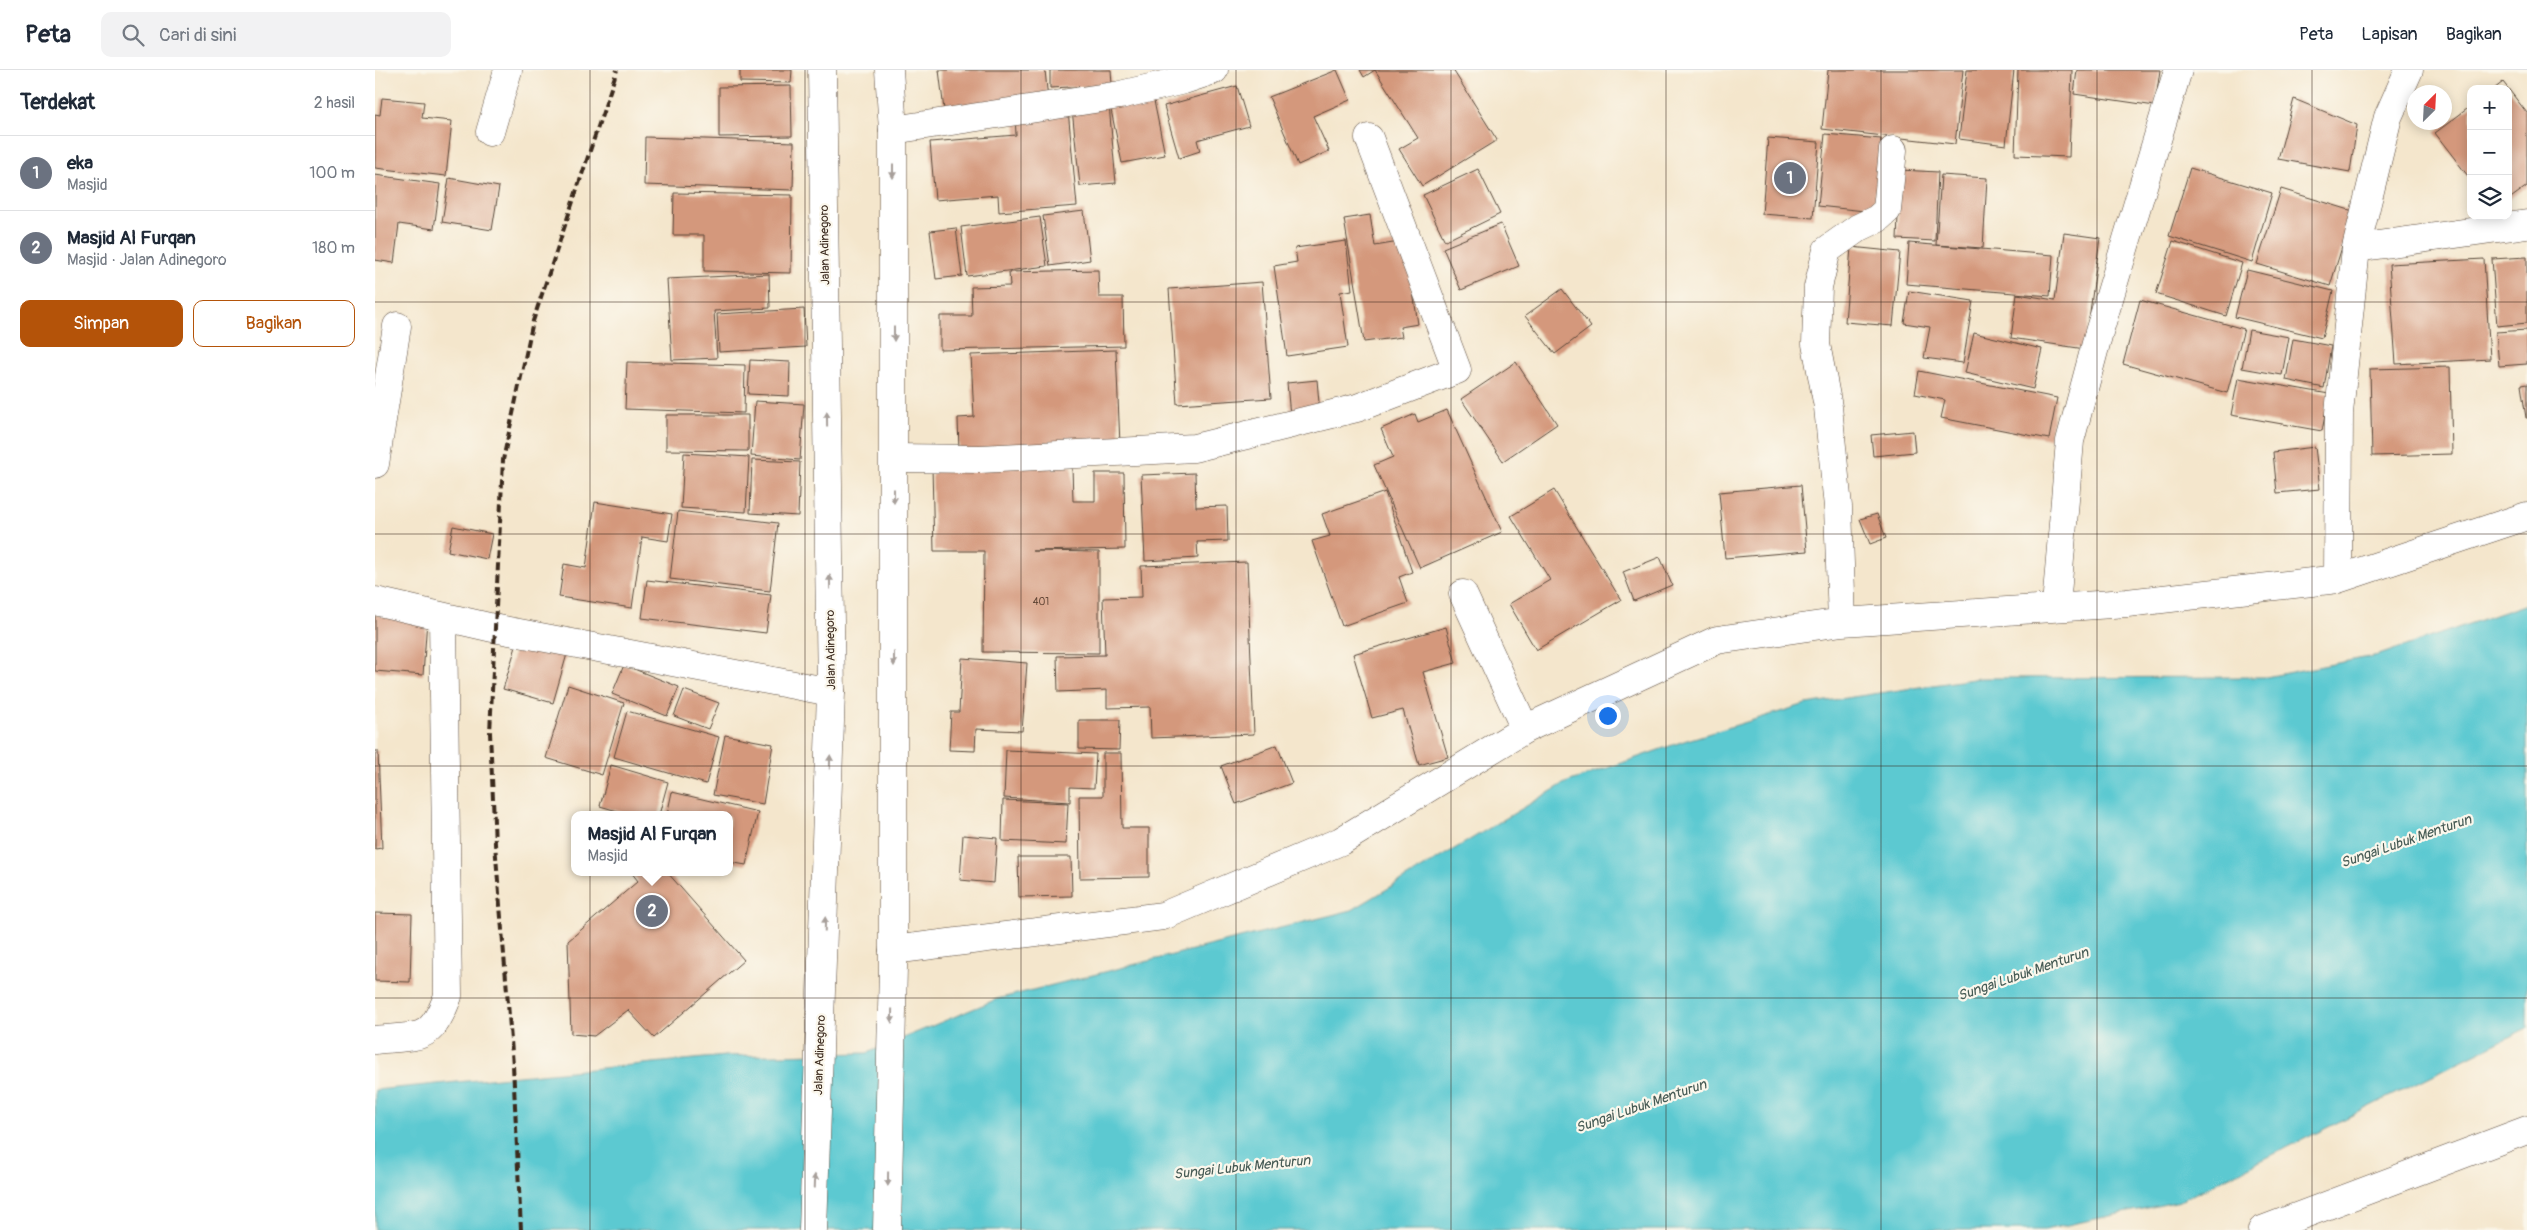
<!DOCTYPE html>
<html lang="id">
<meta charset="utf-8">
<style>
body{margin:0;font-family:Pangolin,sans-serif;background:#f2f2f3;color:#1f2937}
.controls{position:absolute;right:15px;top:15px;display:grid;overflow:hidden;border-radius:10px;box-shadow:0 2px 12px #0003}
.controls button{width:45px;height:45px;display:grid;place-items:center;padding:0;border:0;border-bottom:1px solid #e0e1e3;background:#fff;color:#1f2937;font:25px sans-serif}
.compass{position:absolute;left:2032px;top:15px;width:45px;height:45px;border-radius:50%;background:#fff;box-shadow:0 2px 12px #0003;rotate:24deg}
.you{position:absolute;left:1232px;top:645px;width:18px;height:18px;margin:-12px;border:4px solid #fff;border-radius:50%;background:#1a73e8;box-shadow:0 0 0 8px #1a73e833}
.badge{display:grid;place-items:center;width:32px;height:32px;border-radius:50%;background:#b45309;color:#fff;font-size:16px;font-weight:700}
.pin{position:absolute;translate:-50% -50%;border:2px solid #fff;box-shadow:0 1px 5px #0006}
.popup{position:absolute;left:196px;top:741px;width:162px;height:65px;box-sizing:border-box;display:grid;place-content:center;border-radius:10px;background:#fff;filter:drop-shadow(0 1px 4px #0005);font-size:16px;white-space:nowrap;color:#747a83}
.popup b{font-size:19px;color:#1f2937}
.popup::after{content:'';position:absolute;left:50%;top:100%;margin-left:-10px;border:10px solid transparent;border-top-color:#fff}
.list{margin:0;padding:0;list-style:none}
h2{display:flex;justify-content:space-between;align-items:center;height:65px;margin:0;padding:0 20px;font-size:21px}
h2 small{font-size:16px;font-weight:400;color:#747a83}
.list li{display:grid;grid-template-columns:32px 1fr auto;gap:15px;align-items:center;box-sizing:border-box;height:75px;padding:0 20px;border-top:1px solid #e0e1e3}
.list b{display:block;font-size:19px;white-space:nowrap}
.list p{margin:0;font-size:16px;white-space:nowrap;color:#747a83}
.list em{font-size:16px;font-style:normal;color:#747a83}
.actions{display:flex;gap:10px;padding:15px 20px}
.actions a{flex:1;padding:11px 0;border:1px solid #b45309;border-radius:10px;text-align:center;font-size:18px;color:#b45309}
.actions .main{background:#b45309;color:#fff}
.icon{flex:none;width:28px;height:28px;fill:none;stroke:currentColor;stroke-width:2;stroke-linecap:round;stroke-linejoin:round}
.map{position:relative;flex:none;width:2152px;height:1160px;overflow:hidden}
header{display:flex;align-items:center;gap:30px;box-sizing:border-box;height:70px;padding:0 25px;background:#fff;border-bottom:1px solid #e0e1e3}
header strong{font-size:24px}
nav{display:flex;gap:28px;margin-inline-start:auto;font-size:18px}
.search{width:350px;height:45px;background:#f2f2f3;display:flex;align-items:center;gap:12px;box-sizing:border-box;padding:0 18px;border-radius:10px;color:#747a83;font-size:19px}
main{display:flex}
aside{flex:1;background:#fff}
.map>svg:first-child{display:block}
.water{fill:#5cc9d1;stroke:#4c7a78}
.building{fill:#d4987c}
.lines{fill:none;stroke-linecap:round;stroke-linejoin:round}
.minor-casing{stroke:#574638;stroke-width:29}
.highway-casing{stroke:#574638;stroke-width:29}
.minor{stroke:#fff;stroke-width:28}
.highway{stroke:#fff;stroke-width:28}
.rail{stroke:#3b2a1e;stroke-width:4;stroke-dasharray:8 4;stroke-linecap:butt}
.oneway{fill:#a79f9a}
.grid{fill:none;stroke:#3b2a1e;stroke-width:1;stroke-opacity:0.55}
.labels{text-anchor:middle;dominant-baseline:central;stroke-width:4.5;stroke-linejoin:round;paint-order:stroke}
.number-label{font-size:10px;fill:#614636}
.street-label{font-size:12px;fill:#3b2a1e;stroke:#fbf7ec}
.water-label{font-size:14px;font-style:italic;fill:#455a54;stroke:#fbf7ec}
</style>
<header>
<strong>Peta</strong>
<div class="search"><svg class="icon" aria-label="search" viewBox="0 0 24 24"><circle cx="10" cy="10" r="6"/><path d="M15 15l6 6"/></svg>Cari di sini</div>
<nav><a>Peta</a><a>Lapisan</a><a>Bagikan</a></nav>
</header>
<main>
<aside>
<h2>Terdekat<small>2 hasil</small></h2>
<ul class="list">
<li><span class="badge" style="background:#6b7280">1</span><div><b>eka</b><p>Masjid</p></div><em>100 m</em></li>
<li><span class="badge" style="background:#6b7280">2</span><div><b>Masjid Al Furqan</b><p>Masjid · Jalan Adinegoro</p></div><em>180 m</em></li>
</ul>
<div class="actions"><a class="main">Simpan</a><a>Bagikan</a></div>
</aside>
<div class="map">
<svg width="2152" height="1160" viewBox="0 0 2152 1160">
<rect width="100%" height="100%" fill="#fbf7ec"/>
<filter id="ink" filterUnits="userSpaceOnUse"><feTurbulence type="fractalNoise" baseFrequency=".02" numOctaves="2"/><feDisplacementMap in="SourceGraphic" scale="10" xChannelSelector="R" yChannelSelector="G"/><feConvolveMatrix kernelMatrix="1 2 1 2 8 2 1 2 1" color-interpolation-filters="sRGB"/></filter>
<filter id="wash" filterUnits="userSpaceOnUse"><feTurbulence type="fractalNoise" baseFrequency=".0096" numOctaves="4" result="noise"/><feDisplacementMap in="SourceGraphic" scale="20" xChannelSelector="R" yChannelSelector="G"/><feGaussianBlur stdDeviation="1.12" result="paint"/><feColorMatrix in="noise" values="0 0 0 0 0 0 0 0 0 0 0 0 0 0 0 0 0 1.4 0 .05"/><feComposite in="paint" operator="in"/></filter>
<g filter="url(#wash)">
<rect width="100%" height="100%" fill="#f4e6cc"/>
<path class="water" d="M 2152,534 L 2152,958 L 1805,1131 L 1669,1160 L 0,1160 L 0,1020 L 350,986 L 492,983 L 622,929 L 977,840 L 1190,713 L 1309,671 L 1431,634 L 1605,608 L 1891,607 L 2004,585 Z"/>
<g id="blocks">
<path class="building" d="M 365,0 L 417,0 L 416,13 L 365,12 Z
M 564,0 L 670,0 L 673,30 L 569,40 Z
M 675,0 L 736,0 L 737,15 L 675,18 Z
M 962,0 L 975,30 L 938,46 L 954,81 L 923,95 L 894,27 Z
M 985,0 L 1078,0 L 1122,70 L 1047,116 L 1024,79 L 1043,68 L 1000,0 L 989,7 Z
M 1453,0 L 1588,0 L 1580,74 L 1447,59 Z
M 1592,0 L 1639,0 L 1631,75 L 1584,69 Z
M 1643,0 L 1697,0 L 1694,87 L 1640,85 Z
M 1702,0 L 1785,0 L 1780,36 L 1699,24 Z
M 2128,12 L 2152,43 L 2152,116 L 2133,130 L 2133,19 L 2119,19 Z
M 416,16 L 417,66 L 344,67 L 344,17 Z
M 862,16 L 874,56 L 822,70 L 825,81 L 804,88 L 789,36 Z
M 778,26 L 790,85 L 747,93 L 735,35 Z
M 7,28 L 49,32 L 47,48 L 77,51 L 71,106 L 0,98 L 0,44 L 5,45 Z
M 1919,29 L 1982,55 L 1975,102 L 1903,89 Z
M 734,35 L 741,113 L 705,116 L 697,39 Z
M 2096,36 L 2096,110 L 2060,63 Z
M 693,40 L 702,136 L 624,142 L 623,125 L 560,130 L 555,72 L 641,65 L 640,45 Z
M 1450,64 L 1506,69 L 1499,142 L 1443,136 Z
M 270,67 L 419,72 L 418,120 L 269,115 Z
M 1393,68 L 1444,72 L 1438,148 L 1387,144 Z
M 1815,98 L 1897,123 L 1877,192 L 1794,166 Z
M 1103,99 L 1125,144 L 1070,171 L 1048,125 Z
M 1525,100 L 1563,102 L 1560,171 L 1522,169 Z
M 0,105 L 65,114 L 59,159 L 24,154 L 19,193 L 0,190 Z
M 1566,105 L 1612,108 L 1608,178 L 1561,175 Z
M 74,108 L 124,117 L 117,160 L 67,152 Z
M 1906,119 L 1978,141 L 1955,216 L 1882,194 Z
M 299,123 L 417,125 L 416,203 L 329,201 L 329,165 L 298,165 Z
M 709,141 L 715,190 L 675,196 L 668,146 Z
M 995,145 L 1000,176 L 1030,171 L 1043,254 L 1025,257 L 1027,267 L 989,272 L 969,149 Z
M 665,147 L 672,196 L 592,206 L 586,157 Z
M 1126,154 L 1144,196 L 1086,220 L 1068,178 Z
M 581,158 L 587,206 L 561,209 L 555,161 Z
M 1689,163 L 1725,168 L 1710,279 L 1636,268 L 1642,224 L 1680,230 Z
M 971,171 L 977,220 L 965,222 L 973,277 L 912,286 L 899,196 L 922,192 L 920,178 Z
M 1798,171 L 1867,193 L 1851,246 L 1781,224 Z
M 1534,173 L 1678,185 L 1675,226 L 1531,214 Z
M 1476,177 L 1525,182 L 1518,256 L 1470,252 Z
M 2152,187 L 2152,253 L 2122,256 L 2117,189 Z
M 2109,189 L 2115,289 L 2021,294 L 2014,194 Z
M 723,200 L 724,227 L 748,227 L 749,276 L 565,280 L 565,246 L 597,246 L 596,217 L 635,216 L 634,202 Z
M 1872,200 L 1958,221 L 1947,268 L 1860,247 Z
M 394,204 L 395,238 L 339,241 L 342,288 L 297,290 L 292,209 Z
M 887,212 L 896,328 L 802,334 L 794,219 Z
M 1187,219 L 1216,257 L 1180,284 L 1150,246 Z
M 1534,221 L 1598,231 L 1588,293 L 1549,288 L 1555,257 L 1529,253 Z
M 1765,230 L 1869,259 L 1852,323 L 1748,294 Z
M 429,239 L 431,277 L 344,282 L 342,244 Z
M 1874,260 L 1914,267 L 1907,305 L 1867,298 Z
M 2152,260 L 2152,294 L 2124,296 L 2121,262 Z
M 1599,263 L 1667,279 L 1658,319 L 1590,303 Z
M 1918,269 L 1956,276 L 1949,318 L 1911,310 Z
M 741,280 L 745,375 L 584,381 L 583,348 L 599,347 L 596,285 Z
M 375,290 L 415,292 L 414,326 L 373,324 Z
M 252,292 L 370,295 L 369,343 L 250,339 Z
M 1141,292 L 1182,354 L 1128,391 L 1086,329 Z
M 2075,297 L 2077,384 L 1997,386 L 1995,299 Z
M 1544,301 L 1682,328 L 1674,369 L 1566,348 L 1570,330 L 1540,324 Z
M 1863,308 L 1954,324 L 1947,361 L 1856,345 Z
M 942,310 L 945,344 L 915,346 L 912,313 Z
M 2152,314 L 2152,348 L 2151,348 L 2146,315 Z
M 380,331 L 429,334 L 425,390 L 376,386 Z
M 1072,340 L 1127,462 L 1045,498 L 999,395 L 1018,387 L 1006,359 L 1040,344 L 1043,352 Z
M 291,345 L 373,345 L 373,381 L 291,380 Z
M 1538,361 L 1540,382 L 1498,386 L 1496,365 Z
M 1940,377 L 1945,419 L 1902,423 L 1898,382 Z
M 309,383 L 374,387 L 371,442 L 306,438 Z
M 377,390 L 425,392 L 423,446 L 375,443 Z
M 697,396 L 698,431 L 720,431 L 720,403 L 749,403 L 750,479 L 657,481 L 724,482 L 724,583 L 608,582 L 609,481 L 559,481 L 557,397 Z
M 820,403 L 821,437 L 852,436 L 853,471 L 822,472 L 823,488 L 770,491 L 766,405 Z
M 1426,415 L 1432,481 L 1350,488 L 1344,422 Z
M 1179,420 L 1246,530 L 1161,580 L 1134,534 L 1175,510 L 1136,446 Z
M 1010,422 L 1037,502 L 1024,507 L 1033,533 L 967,556 L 937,471 L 955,466 L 947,444 Z
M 220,432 L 297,444 L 293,471 L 267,467 L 257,538 L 184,527 L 189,494 L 211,498 Z
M 303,441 L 403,453 L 395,521 L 295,509 Z
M 1502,444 L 1511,468 L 1495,474 L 1485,449 Z
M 78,456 L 117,464 L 112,489 L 73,481 Z
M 1285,487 L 1297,515 L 1259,531 L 1248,502 Z
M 872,492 L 879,664 L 776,668 L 775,637 L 732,638 L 732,620 L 683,622 L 682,586 L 730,585 L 728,528 L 767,527 L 766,496 Z
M 272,510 L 396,525 L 391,563 L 267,548 Z
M 0,545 L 52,550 L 48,605 L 0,601 Z
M 1071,557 L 1081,593 L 1048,602 L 1073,687 L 1044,695 L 1028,640 L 997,648 L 978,584 Z
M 143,570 L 192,584 L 178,633 L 128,619 Z
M 587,588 L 652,593 L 647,661 L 601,659 L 600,681 L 574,680 L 576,642 L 584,642 Z
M 249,595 L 304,617 L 292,646 L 237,624 Z
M 193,615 L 249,633 L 227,705 L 171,688 Z
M 309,620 L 344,633 L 333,659 L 299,646 Z
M 252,641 L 344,667 L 331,714 L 239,687 Z
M 704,650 L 745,650 L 744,680 L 704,679 Z
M 350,665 L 398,674 L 388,734 L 338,725 Z
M 902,675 L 917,713 L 861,734 L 846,696 Z
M 631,680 L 721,684 L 719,718 L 695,717 L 695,732 L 629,728 Z
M 0,681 L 3,681 L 7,778 L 0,779 Z
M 728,683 L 746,683 L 747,758 L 774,758 L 774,807 L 705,808 L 704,726 L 728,726 Z
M 236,695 L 293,712 L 284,745 L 256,745 L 225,736 Z
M 297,722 L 383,742 L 371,795 L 354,792 L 354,745 L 292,745 Z
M 628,730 L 693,733 L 691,774 L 627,771 Z
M 588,765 L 622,768 L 619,813 L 585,810 Z
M 643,787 L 696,787 L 697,826 L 644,827 Z
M 256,802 L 292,802 L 369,890 L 279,968 L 253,940 L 219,966 L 196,964 L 193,871 L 263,811 Z
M 0,843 L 37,844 L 35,912 L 0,911 Z"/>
</g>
</g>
<g filter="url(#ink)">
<use href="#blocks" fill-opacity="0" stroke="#574638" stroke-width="1"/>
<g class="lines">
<defs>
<path id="minor" d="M 518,60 L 745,25 L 809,10 L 839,0
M 115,62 L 133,0
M 1981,178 L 2152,154
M 519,388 L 605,389 L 819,378 L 982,338 L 1082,300 L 994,68
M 0,394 L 22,256
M 1963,509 L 2152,446
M 1088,524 L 1150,659
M 0,531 L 118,558 L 456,622
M 1681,536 L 1695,371 L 1724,262 L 1803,0
M 1467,552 L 1463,437 L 1453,337 L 1441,274 L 1443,217 L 1452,180 L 1483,158 L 1502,149 L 1512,140 L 1518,80
M 518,880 L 788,846 L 966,771 L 1150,659 L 1342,570 L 1467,552 L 1752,533 L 1963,509 L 1964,343 L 1981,178 L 2013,47 L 2034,0
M 0,970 C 46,965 55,973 73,926 L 68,548
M 1887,1160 L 2152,1060"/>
<path id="highway" d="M 438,1160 L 456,622 L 447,0
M 512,1160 L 518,897 L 518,60 L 514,0"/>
</defs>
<use href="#minor" class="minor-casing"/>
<use href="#highway" class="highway-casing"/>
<use href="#minor" class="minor"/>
<use href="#highway" class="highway"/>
<path class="rail" d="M 146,1160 L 138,995 L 120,774 L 115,663 L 128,390 L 158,251 L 242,0"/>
</g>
<defs><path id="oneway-solid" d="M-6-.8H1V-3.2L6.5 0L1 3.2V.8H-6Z" transform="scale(1.25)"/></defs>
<g class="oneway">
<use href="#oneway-solid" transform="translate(518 101) rotate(90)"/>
<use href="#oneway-solid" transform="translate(519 264) rotate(90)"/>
<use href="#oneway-solid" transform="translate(452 349) rotate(-91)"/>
<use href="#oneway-solid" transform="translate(519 426) rotate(90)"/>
<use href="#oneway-solid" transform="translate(455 512) rotate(-91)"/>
<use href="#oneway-solid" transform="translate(519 589) rotate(90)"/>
<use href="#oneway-solid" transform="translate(455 692) rotate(-88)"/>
<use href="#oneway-solid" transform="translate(450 854) rotate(-88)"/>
<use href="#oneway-solid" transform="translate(517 946) rotate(91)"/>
<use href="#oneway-solid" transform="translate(513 1109) rotate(91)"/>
<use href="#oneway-solid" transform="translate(440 1111) rotate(-88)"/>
</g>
</g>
<path class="grid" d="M 215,0 L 215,1160M 430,0 L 430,1160M 646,0 L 646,1160M 861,0 L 861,1160M 1076,0 L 1076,1160M 1291,0 L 1291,1160M 1506,0 L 1506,1160M 1722,0 L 1722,1160M 1937,0 L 1937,1160M 0,232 L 2152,232M 0,464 L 2152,464M 0,696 L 2152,696M 0,928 L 2152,928"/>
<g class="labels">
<g class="number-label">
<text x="666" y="532">401</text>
</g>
<g class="street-label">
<text transform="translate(450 175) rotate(-91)">Jalan Adinegoro</text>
<text transform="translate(456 580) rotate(-91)">Jalan Adinegoro</text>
<text transform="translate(445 985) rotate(-88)">Jalan Adinegoro</text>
</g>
<g class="water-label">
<text transform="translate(2031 771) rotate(-19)">Sungai Lubuk Menturun</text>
<text transform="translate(1648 904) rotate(-19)">Sungai Lubuk Menturun</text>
<text transform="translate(1266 1036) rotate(-19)">Sungai Lubuk Menturun</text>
<text transform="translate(867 1097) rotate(-6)">Sungai Lubuk Menturun</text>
</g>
</g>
</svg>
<div class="controls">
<button>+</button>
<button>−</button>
<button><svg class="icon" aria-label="layers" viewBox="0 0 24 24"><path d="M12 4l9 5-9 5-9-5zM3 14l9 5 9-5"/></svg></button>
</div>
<svg class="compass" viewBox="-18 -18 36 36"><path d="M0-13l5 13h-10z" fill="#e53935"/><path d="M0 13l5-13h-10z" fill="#747a83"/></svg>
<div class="you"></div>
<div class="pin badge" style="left:1415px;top:108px;background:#6b7280">1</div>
<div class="pin badge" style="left:277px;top:841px;background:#6b7280">2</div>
<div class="popup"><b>Masjid Al Furqan</b>Masjid</div>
</div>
</main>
